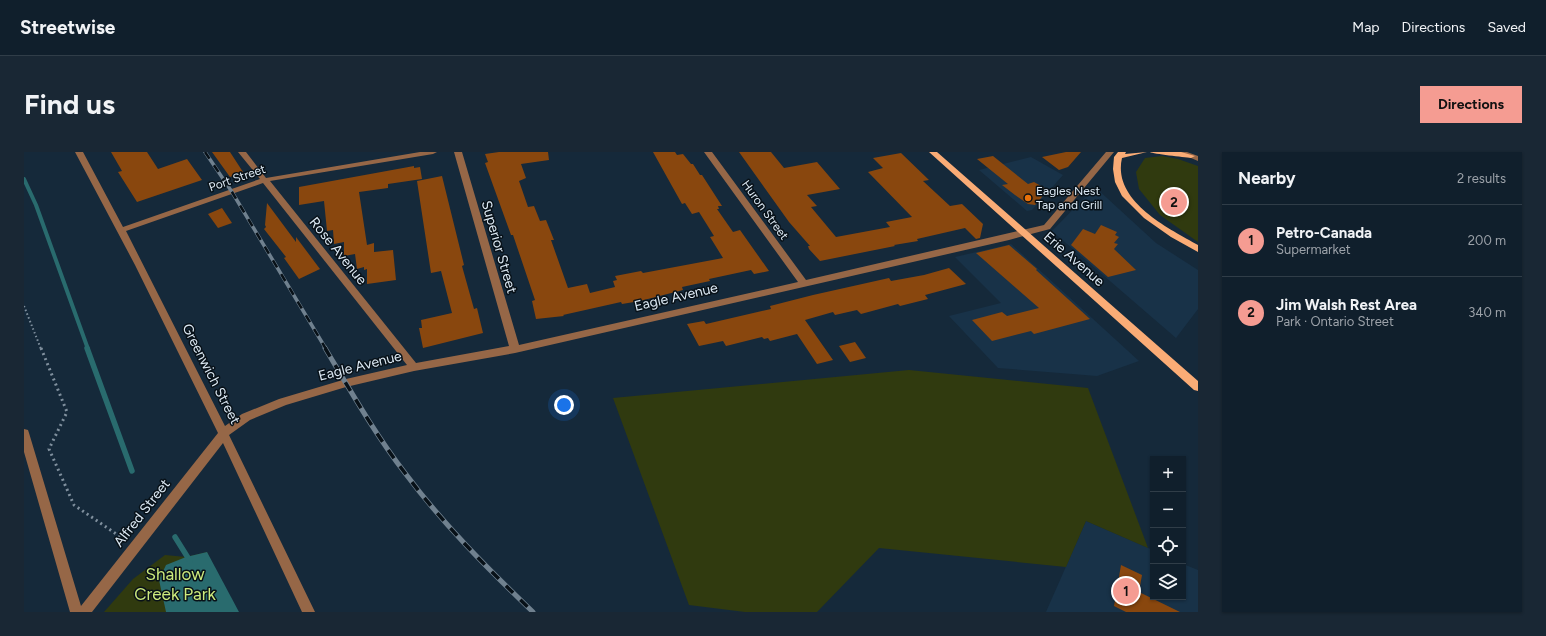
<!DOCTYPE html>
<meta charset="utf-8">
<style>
body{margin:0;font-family:Figtree,sans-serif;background:#192734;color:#f1f3f6}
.controls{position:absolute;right:12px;bottom:12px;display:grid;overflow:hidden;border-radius:0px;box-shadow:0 1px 3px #0004}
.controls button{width:36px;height:36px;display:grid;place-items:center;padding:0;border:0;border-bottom:1px solid #303d48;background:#101f2c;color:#f1f3f6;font:20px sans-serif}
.you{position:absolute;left:540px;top:253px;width:14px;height:14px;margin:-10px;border:3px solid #fff;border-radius:50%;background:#1a73e8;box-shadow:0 0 0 6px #1a73e833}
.badge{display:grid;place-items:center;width:26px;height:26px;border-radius:50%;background:#f59c92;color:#111;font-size:13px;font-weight:700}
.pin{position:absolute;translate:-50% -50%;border:2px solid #fff;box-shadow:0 1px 4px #0006}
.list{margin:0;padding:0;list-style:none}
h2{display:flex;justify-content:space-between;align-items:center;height:52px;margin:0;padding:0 16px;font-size:17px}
h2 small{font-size:13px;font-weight:400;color:#9ca2a9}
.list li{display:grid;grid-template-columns:26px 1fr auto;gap:12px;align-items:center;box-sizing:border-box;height:72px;padding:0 16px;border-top:1px solid #303d48}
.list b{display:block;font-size:15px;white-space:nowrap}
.list p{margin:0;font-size:13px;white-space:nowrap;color:#9ca2a9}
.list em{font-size:13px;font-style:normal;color:#9ca2a9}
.icon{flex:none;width:22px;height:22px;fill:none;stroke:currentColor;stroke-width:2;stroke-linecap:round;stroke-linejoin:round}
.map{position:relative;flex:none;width:1174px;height:460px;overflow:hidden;border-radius:0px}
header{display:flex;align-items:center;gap:24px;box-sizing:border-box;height:56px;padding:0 20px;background:#101f2c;border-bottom:1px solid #303d48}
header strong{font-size:19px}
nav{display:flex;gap:22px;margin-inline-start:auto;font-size:14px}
.intro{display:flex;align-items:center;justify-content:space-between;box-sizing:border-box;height:96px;padding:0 24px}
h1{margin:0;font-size:28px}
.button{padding:10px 18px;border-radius:0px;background:#f59c92;color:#111;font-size:14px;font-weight:700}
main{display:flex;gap:24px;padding:0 24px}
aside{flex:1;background:#101f2c;border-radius:0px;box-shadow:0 1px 3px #0004}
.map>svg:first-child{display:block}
.built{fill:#183248}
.green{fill:#303a0f}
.water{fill:#296b6e}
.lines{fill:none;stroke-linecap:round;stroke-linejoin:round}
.stream-far1{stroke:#296b6e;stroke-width:4}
.stream{stroke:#296b6e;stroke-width:5.5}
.building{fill:#89470e}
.path-far1{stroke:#80909e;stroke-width:2;stroke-dasharray:1.5 2.5;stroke-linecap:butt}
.path{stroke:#80909e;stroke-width:3;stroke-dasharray:2 3.5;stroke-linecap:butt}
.minor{fill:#966747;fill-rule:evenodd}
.major{fill:#faac76;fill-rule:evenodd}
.rail-far1-casing{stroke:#70818f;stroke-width:3.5}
.rail-casing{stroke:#70818f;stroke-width:5}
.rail-far1{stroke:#081118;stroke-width:2.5;stroke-dasharray:8;stroke-linecap:butt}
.rail{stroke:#081118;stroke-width:3.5;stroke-dasharray:10;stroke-linecap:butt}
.food-dot{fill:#e8710a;stroke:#081118;stroke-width:1.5}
.labels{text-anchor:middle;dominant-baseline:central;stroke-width:3;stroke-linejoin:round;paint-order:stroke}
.far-street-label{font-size:12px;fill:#dce9f4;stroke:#081118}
.far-poi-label{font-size:12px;fill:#dce9f4;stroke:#081118;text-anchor:start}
.street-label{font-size:14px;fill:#dce9f4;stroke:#081118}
.near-park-label{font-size:17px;fill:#cdeb7d;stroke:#081118}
</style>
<header>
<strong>Streetwise</strong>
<nav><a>Map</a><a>Directions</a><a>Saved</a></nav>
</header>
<div class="intro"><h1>Find us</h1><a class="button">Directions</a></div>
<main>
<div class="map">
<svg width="1174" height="460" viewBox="0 0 1174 460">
<rect width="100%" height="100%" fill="#15293a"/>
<path class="built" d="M 1007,5 L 1039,23 L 1008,58 L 1003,59 L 955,18 Z
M 1071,35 L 1132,91 L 1174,118 L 1174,157 L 1152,186 L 1028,79 Z
M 987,92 L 1115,209 L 1073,224 L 974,216 L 925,164 L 977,151 L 931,105 Z
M 1062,369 L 1129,398 L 1129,445 L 1159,445 L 1159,412 L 1174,418 L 1174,460 L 1022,460 Z"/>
<path class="green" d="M 1138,4 L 1154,7 L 1174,14 L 1174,90 L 1136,63 L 1115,37 L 1112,20 L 1121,6 Z
M 885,218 L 1064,236 L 1124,396 L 1062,369 L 1042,415 L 855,396 L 793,460 L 721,460 L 665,453 L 589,246 Z
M 183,400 L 209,460 L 80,460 L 109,427 L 141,403 L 162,405 Z"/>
<path class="water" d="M 183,400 L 215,460 L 142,460 L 135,428 L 142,413 L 162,405 Z"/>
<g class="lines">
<path class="stream-far1" d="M 0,27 L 12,53 L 64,197"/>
<path class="stream" d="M 63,196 L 108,319
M 151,385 L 166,409"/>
</g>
<path class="building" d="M 87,0 L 123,0 L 134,17 L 163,7 L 178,28 L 113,50 L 94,20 L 98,19 Z
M 188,0 L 206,0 L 219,20 L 206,25 Z
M 475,0 L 524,0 L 525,8 L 497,12 L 502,26 L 495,29 L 504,55 L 510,54 L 516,69 L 522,68 L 530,88 L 527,88 L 544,136 L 563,132 L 566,141 L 591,135 L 589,129 L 593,128 L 591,124 L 617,119 L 619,121 L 699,106 L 686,85 L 690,84 L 675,60 L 668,62 L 661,51 L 658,52 L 629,0 L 651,0 L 653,3 L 659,2 L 667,12 L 669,12 L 676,23 L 678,23 L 698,54 L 694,54 L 695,57 L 693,57 L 709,80 L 716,78 L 745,119 L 730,122 L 727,118 L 685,127 L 686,129 L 658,135 L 659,138 L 616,149 L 598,152 L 597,150 L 539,163 L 540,164 L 512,167 L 508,149 L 511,148 L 489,83 L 487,83 L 461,11 L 464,10 L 461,2 Z
M 715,0 L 747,0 L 760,16 L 793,10 L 816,37 L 783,43 L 793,54 L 787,55 L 812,85 L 866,75 L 862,70 L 888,65 L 844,20 L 859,16 L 849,6 L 877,1 L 905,28 L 899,29 L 926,54 L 938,52 L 959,72 L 956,86 L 952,87 L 941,76 L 893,87 L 894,89 L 870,93 L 871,94 L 796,109 L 785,97 L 784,94 L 786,94 L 765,70 Z
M 1042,0 L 1057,0 L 1044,15 L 1035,18 L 1018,5 Z
M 969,4 L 1004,32 L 1010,30 L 1024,38 L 1011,53 L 1004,52 L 991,43 L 978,33 L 984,32 L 953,7 Z
M 390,14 L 390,16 L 396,15 L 398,27 L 364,32 L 364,36 L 335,40 L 343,93 L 350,91 L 350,100 L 369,98 L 372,128 L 343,132 L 343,117 L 340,118 L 340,115 L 333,117 L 331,102 L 320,104 L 320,90 L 310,92 L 309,78 L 303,79 L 300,49 L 275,53 L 275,35 Z
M 418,24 L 440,113 L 438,114 L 450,157 L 453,156 L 459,181 L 399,196 L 395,176 L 398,176 L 397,168 L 428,161 L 417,119 L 407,121 L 393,29 Z
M 243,51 L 272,90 L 272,85 L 296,117 L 275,127 L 260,106 L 262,105 L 240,77 L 242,75 L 241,73 Z
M 198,56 L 208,71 L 194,76 L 184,62 Z
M 1077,73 L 1093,80 L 1091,83 L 1095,85 L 1090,91 L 1094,92 L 1090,97 L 1112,118 L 1084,125 L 1047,93 L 1059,77 L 1071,82 Z
M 985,93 L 1013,117 L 1012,118 L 1066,167 L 1010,182 L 1007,179 L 968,189 L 948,168 L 978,160 L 983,164 L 1015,156 L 952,101 Z
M 925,116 L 942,132 L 901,143 L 904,147 L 876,154 L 874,152 L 837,162 L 833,158 L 811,163 L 809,160 L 781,168 L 809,208 L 793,212 L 773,182 L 746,189 L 744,186 L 740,187 L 738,185 L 702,194 L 699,189 L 675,194 L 663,172 L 680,169 L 682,172 L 747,157 L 746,154 L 789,143 L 865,126 L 867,129 L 900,123 Z
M 831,190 L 842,206 L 826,210 L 815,194 Z
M 1097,413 L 1118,423 L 1115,440 L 1156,460 L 1102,460 L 1090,454 Z"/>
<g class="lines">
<path class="path-far1" d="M 0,154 L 17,197"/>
<path class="path" d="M 17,196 L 43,260 L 25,297 L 50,353 L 101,388"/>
<path class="minor" d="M 51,0 L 59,0 L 99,75 L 236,27 L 214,0 L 222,0 L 242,26 L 396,0 L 413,0 L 409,2 L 246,29 L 392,211 L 485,194 L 430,0 L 438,0 L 495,193 L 774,130 L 680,0 L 688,0 L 782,128 L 1020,73 L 1082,0 L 1090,0 L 1026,77 L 985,88 L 491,201 L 390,219 L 322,235 L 262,253 L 226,268 L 205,283 L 291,460 L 278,460 L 199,291 L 68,460 L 46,460 L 0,300 L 0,277 L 4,278 L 5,281 L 57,454 L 194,281 L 111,113 ZM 239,31 L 383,213 L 322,227 L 255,247 L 218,262 L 201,274 L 102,79 Z
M 1153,0 L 1163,0 L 1174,4 L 1174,9 Z"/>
<path class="major" d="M 905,0 L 913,0 L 1174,229 L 1174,239 L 1170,238 Z
M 1094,0 L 1102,0 L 1101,2 L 1123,0 L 1098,6 C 1088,49 1144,76 1174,93 L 1174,100 L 1147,85 L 1120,66 L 1098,44 L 1091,30 L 1089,17 L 1090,5 Z
M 1126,0 L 1157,0 L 1171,4 L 1167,6 C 1160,5 1129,2 1126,0 Z"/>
<defs>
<path id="rail-far1" d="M 181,0 L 208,40 L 302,197"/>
<path id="rail" d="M 301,196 C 326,238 351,282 381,321 C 419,372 464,417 509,460"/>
</defs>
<use href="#rail-far1" class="rail-far1-casing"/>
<use href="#rail" class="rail-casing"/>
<use href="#rail-far1" class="rail-far1"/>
<use href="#rail" class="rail"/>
</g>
<circle class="food-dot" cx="1004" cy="46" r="4"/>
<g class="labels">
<g class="far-street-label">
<text transform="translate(213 26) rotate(-19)">Port Street</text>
<text transform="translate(741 58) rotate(54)">Huron Street</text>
</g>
<g class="far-poi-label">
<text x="1012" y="39">Eagles Nest<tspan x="1012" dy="14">Tap and Grill</tspan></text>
</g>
<g class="street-label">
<text transform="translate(475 95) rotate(74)">Superior Street</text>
<text transform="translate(314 99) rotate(51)">Rose Avenue</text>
<text transform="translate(1050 107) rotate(41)">Erie Avenue</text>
<text transform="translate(652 145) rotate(-13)">Eagle Avenue</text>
<text transform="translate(336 214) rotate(-14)">Eagle Avenue</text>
<text transform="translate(187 222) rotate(63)">Greenwich Street</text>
<text transform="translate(118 361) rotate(-52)">Alfred Street</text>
</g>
<g class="near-park-label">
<text x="151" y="422">Shallow<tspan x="151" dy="20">Creek Park</tspan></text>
</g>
</g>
</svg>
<div class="controls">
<button>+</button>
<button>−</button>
<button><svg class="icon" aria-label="locate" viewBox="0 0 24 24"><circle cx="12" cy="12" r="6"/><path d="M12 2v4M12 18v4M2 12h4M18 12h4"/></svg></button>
<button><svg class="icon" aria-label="layers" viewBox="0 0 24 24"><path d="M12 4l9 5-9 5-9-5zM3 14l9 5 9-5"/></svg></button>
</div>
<div class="you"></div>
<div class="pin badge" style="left:1102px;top:439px">1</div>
<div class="pin badge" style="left:1150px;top:50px">2</div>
</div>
<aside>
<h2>Nearby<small>2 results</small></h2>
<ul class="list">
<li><span class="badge">1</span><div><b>Petro-Canada</b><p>Supermarket</p></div><em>200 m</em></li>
<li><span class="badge">2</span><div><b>Jim Walsh Rest Area</b><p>Park · Ontario Street</p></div><em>340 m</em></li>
</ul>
</aside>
</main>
